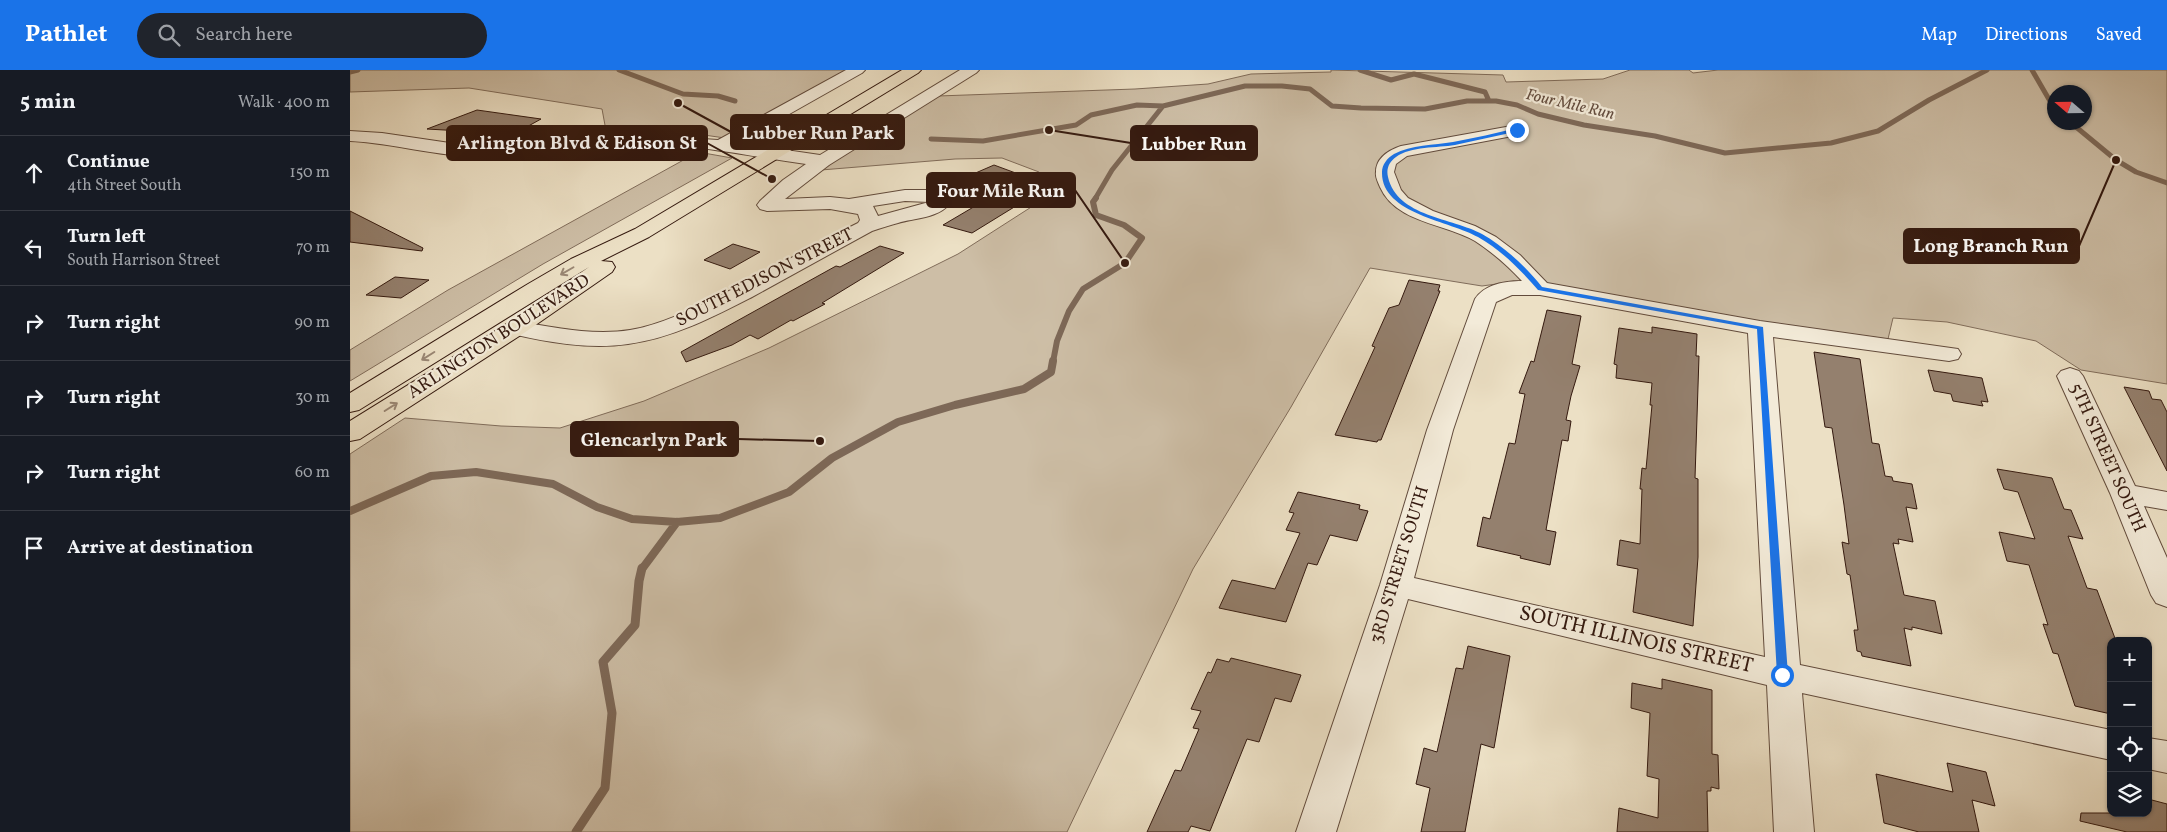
<!DOCTYPE html>
<meta charset="utf-8">
<style>
body{margin:0;font-family:Vollkorn,serif;background:#20242c;color:#f1f3f6}
.controls{position:absolute;right:15px;bottom:15px;display:grid;overflow:hidden;border-radius:10px;box-shadow:0 1px 4px #0004}
.controls button{width:45px;height:45px;display:grid;place-items:center;padding:0;border:0;border-bottom:1px solid #363941;background:#171b24;color:#f1f3f6;font:25px sans-serif}
.compass{position:absolute;left:1697px;top:15px;width:45px;height:45px;border-radius:50%;background:#171b24;box-shadow:0 1px 4px #0004;rotate:290deg}
.stop{position:absolute;width:15px;height:15px;margin:-11px;border:4px solid #1a73e8;border-radius:50%;background:#fff}
.stop.end{background:#1a73e8;border-color:#fff;box-shadow:0 1px 5px #0008}
.list{margin:0;padding:0;list-style:none}
h2{display:flex;justify-content:space-between;align-items:center;height:65px;margin:0;padding:0 20px;font-size:21px}
h2 small{font-size:16px;font-weight:400;color:#9ea1a6}
.list li{display:grid;grid-template-columns:32px 1fr auto;gap:15px;align-items:center;box-sizing:border-box;height:75px;padding:0 20px;border-top:1px solid #363941}
.list b{display:block;font-size:19px;white-space:nowrap}
.list p{margin:0;font-size:16px;white-space:nowrap;color:#9ea1a6}
.list em{font-size:16px;font-style:normal;color:#9ea1a6}
.icon{flex:none;width:28px;height:28px;fill:none;stroke:currentColor;stroke-width:2;stroke-linecap:round;stroke-linejoin:round}
.map{position:relative;flex:none;width:1817px;height:762px;overflow:hidden}
header{display:flex;align-items:center;gap:30px;box-sizing:border-box;height:70px;padding:0 25px;background:#1a73e8;color:#fff}
header strong{font-size:24px}
nav{display:flex;gap:28px;margin-inline-start:auto;font-size:18px}
.search{width:350px;height:45px;background:#20242c;display:flex;align-items:center;gap:12px;box-sizing:border-box;padding:0 18px;border-radius:28px;color:#9ea1a6;font-size:19px}
main{display:flex}
aside{flex:1;background:#171b24}
.map>svg:first-child{display:block}
.green{fill:#cdbea6;stroke:#806c5a;fill-rule:evenodd}
.lines{fill:none;stroke-linecap:round;stroke-linejoin:round}
.stream-far3{stroke:#7d6857;stroke-width:5}
.stream-far2{stroke:#7d6857;stroke-width:6}
.stream-far1{stroke:#7d6857;stroke-width:8}
.stream{stroke:#7d6857;stroke-width:9}
.building{fill:#94806e;stroke:#34190f}
.minor-casing{stroke:#624b3c;stroke-width:2}
.highway-casing{stroke:#34190f;stroke-width:2}
.minor{fill:#f3ebd9;fill-rule:evenodd}
.highway{fill:#ece0c5;fill-rule:evenodd}
.oneway{stroke:#998673}
.route{fill:#1a73e8}
.labels{text-anchor:middle;dominant-baseline:central;stroke-width:4.5;stroke-linejoin:round;paint-order:stroke}
.far-water-label{font-size:16px;font-style:italic;fill:#644d3f;stroke:#f3ebd9}
.street-label{font-size:18px;fill:#34190f;stroke:#f3ebd9}
.near-street-label{font-size:21px;fill:#34190f;stroke:#f3ebd9}
.leader{fill:none;stroke:#34190f;stroke-width:2}
.callout-dot{fill:#34190f;stroke:#f3ebd9;stroke-width:2}
.callout{fill:#34190f;stroke:#34190f;stroke-width:2}
.callout-label{font-size:19px;text-anchor:middle;font-weight:bold;fill:#fff}
</style>
<header>
<strong>Pathlet</strong>
<div class="search"><svg class="icon" aria-label="search" viewBox="0 0 24 24"><circle cx="10" cy="10" r="6"/><path d="M15 15l6 6"/></svg>Search here</div>
<nav><a>Map</a><a>Directions</a><a>Saved</a></nav>
</header>
<main>
<aside>
<h2>5 min<small>Walk · 400 m</small></h2>
<ul class="list">
<li><svg class="icon" aria-label="ahead" viewBox="0 0 24 24"><path d="M12 20V5M6 11l6-6 6 6"/></svg><div><b>Continue</b><p>4th Street South</p></div><em>150 m</em></li>
<li><svg class="icon" aria-label="left" viewBox="0 0 24 24"><path d="M17 20v-9H6M10 6l-5 5 5 5"/></svg><div><b>Turn left</b><p>South Harrison Street</p></div><em>70 m</em></li>
<li><svg class="icon" aria-label="right" viewBox="0 0 24 24"><path d="M7 20v-9h11M14 6l5 5-5 5"/></svg><div><b>Turn right</b></div><em>90 m</em></li>
<li><svg class="icon" aria-label="right" viewBox="0 0 24 24"><path d="M7 20v-9h11M14 6l5 5-5 5"/></svg><div><b>Turn right</b></div><em>30 m</em></li>
<li><svg class="icon" aria-label="right" viewBox="0 0 24 24"><path d="M7 20v-9h11M14 6l5 5-5 5"/></svg><div><b>Turn right</b></div><em>60 m</em></li>
<li><svg class="icon" aria-label="arrive" viewBox="0 0 24 24"><path d="M6 21V4h12l-3 4 3 4H6"/></svg><div><b>Arrive at destination</b></div></li>
</ul>
</aside>
<div class="map">
<svg width="1817" height="762" viewBox="0 0 1817 762">
<rect width="100%" height="100%" fill="#ece0c5"/>
<filter id="stains"><feTurbulence type="fractalNoise" baseFrequency=".004" numOctaves="4"/><feColorMatrix values="0 0 0 0 .2 0 0 0 0 .09 0 0 0 0 .02 0 0 0 .5 -.17"/></filter>
<radialGradient id="worn" r=".72"><stop offset=".6" stop-color="#630" stop-opacity="0"/><stop offset="1" stop-color="#630" stop-opacity=".3"/></radialGradient>
<path class="green" d="M 0,0 L 498,0 L 375,68 L 340,63 L 304,61 L 257,66 L 252,39 L 119,18 L 0,22 Z
M 981,0 L 1153,5 L 1156,12 L 1253,9 L 1280,0 L 1339,0 L 1343,3 L 1368,0 L 1817,0 L 1817,314 L 1731,300 L 1686,271 L 1597,252 L 1543,248 L 1538,269 L 1411,252 L 1168,211 L 1132,216 L 1020,198 L 941,337 L 843,499 L 717,762 L 0,762 L 0,384 L 55,348 L 151,356 L 210,358 L 294,331 L 419,278 L 608,184 L 700,125 L 689,102 L 652,88 L 605,89 L 471,100 L 588,26 L 785,19 L 858,14 L 901,4 L 981,2 ZM 1704,22 L 1734,22 L 1734,52 L 1704,52 Z
M 348,82 L 382,88 L 193,194 L 0,311 L 0,280 L 98,220 Z"/>
<g class="lines">
<path class="stream-far3" d="M 269,0 L 333,24 L 368,26 L 385,31
M 1010,0 L 1041,10 L 1064,4 L 1135,22 L 1139,31
M 1682,0 L 1704,38
M 0,2 L 8,0
M 1720,52 L 1766,90 L 1786,102 L 1817,113
M 581,69 L 633,71 L 726,55 L 741,45 L 787,35 L 813,36
M 745,129 L 762,100 L 813,36 L 895,16 L 932,16 L 960,19 L 982,36 L 1011,38 L 1075,39 L 1117,31 L 1146,31 L 1167,35 L 1188,44 L 1234,55 L 1305,66 L 1375,83 L 1481,73 L 1528,61 L 1579,30 L 1637,0"/>
<path class="stream-far2" d="M 703,292 L 707,271 L 719,241 L 733,219 L 775,193 L 792,168 L 774,155 L 746,145 L 743,132 L 746,128"/>
<path class="stream-far1" d="M 0,441 L 81,406 L 126,402 L 203,414 L 247,437 L 282,449 L 327,452 L 370,448 L 439,422 L 482,388 L 548,352 L 605,335 L 674,319 L 701,302 L 703,291
M 292,499 L 327,452"/>
<path class="stream" d="M 226,762 L 255,718 L 262,643 L 253,592 L 285,555 L 289,511 L 292,498"/>
</g>
<path class="building" d="M 127,40 L 191,49 L 164,64 L 77,59 Z
M 644,95 L 671,105 L 680,134 L 674,131 L 622,163 L 593,155 L 649,122 L 614,108 Z
M 0,141 L 73,178 L 72,181 L 0,172 Z
M 383,174 L 410,182 L 380,199 L 354,190 Z
M 530,176 L 554,183 L 472,233 L 475,234 L 443,251 L 441,250 L 408,269 L 400,265 L 382,275 L 336,292 L 331,282 L 486,196 L 490,197 Z
M 45,207 L 79,210 L 51,228 L 16,225 Z
M 1059,210 L 1090,215 L 1088,221 L 1090,221 L 1031,370 L 1028,370 L 1027,372 L 985,365 L 1025,277 L 1022,276 L 1039,238 L 1049,235 Z
M 1197,240 L 1231,246 L 1222,294 L 1230,296 L 1221,326 L 1216,350 L 1221,351 L 1218,371 L 1212,370 L 1196,460 L 1206,462 L 1200,495 L 1170,488 L 1171,486 L 1127,476 L 1133,447 L 1140,449 L 1159,373 L 1165,374 L 1175,324 L 1169,323 L 1181,291 L 1184,292 Z
M 1302,257 L 1347,264 L 1346,286 L 1349,286 L 1345,408 L 1348,409 L 1348,487 L 1343,556 L 1283,542 L 1288,499 L 1267,495 L 1270,470 L 1290,474 L 1292,419 L 1290,419 L 1292,398 L 1296,399 L 1302,335 L 1300,335 L 1302,313 L 1266,308 L 1267,295 L 1264,294 L 1269,258 L 1302,263 Z
M 1464,282 L 1510,289 L 1522,373 L 1529,374 L 1535,406 L 1542,407 L 1543,411 L 1562,414 L 1567,439 L 1556,437 L 1563,472 L 1548,469 L 1549,474 L 1543,473 L 1554,525 L 1585,531 L 1592,564 L 1562,557 L 1562,560 L 1554,558 L 1561,596 L 1512,586 L 1511,582 L 1507,581 L 1504,560 L 1508,560 L 1500,505 L 1497,504 L 1492,472 L 1499,474 L 1494,435 L 1482,358 L 1475,357 Z
M 1578,300 L 1632,308 L 1638,332 L 1631,331 L 1633,336 L 1603,331 L 1601,324 L 1584,321 Z
M 1774,317 L 1799,321 L 1802,329 L 1811,330 L 1817,342 L 1817,401 Z
M 1647,399 L 1702,408 L 1714,439 L 1721,440 L 1733,469 L 1718,466 L 1737,518 L 1747,520 L 1766,571 L 1761,571 L 1761,644 L 1725,636 L 1708,584 L 1703,583 L 1693,554 L 1698,555 L 1679,495 L 1657,491 L 1649,462 L 1685,469 L 1668,422 L 1654,419 Z
M 948,422 L 1010,435 L 1009,439 L 1018,441 L 1007,471 L 980,465 L 967,495 L 958,493 L 936,552 L 869,538 L 882,510 L 925,519 L 950,463 L 936,460 L 944,443 L 939,442 Z
M 1118,576 L 1160,586 L 1144,678 L 1131,674 L 1115,762 L 1071,762 L 1080,718 L 1066,714 L 1074,678 L 1087,682 L 1106,598 L 1113,599 Z
M 881,588 L 951,605 L 941,632 L 925,628 L 909,672 L 897,669 L 860,761 L 841,756 L 838,762 L 797,762 L 825,700 L 831,701 L 849,659 L 843,658 L 851,641 L 841,639 L 858,602 L 861,603 L 867,589 L 879,592 Z
M 1312,609 L 1362,620 L 1362,684 L 1368,685 L 1369,719 L 1361,717 L 1361,721 L 1357,721 L 1358,762 L 1267,762 L 1269,738 L 1308,748 L 1309,709 L 1297,706 L 1300,643 L 1281,638 L 1282,613 L 1312,619 Z
M 1597,693 L 1636,702 L 1645,736 L 1622,730 L 1629,762 L 1569,762 L 1534,753 L 1526,704 L 1603,722 Z
M 1798,729 L 1817,734 L 1817,762 L 1777,762 L 1730,751 L 1731,743 L 1798,743 Z"/>
<g class="lines">
<defs>
<path id="minor" d="M 496,0 L 515,0 L 512,3 L 388,73 L 470,85 L 610,0 L 629,0 L 626,3 L 479,95 L 435,129 L 480,127 L 499,129 L 555,120 L 577,120 L 595,124 L 599,134 C 589,148 564,148 548,153 C 540,155 531,158 522,161 C 482,183 442,205 402,227 C 363,247 323,268 278,274 C 239,280 196,272 158,263 L 154,258 L 158,253 L 166,251 C 203,257 242,266 280,260 C 316,254 350,235 383,219 C 425,197 466,174 508,153 L 510,150 L 508,144 L 480,139 L 417,141 L 410,139 L 407,135 L 410,131 L 433,110 L 456,94 C 402,87 350,74 295,75 C 239,76 184,89 128,87 C 85,86 43,73 0,71 L 0,61 L 32,63 L 127,77 L 169,75 L 293,65 L 368,70 ZM 555,131 L 579,132 L 528,146 L 523,136 Z
M 1167,55 L 1173,56 L 1176,60 L 1173,64 L 1057,86 L 1046,94 L 1044,102 L 1051,120 L 1058,128 L 1083,141 L 1125,156 L 1146,167 L 1170,185 L 1197,213 L 1410,251 L 1608,279 L 1611,284 L 1608,289 L 1599,291 L 1423,267 L 1450,595 L 1761,660 L 1761,690 L 1452,623 L 1464,762 L 1424,762 L 1417,615 L 1058,529 L 986,762 L 946,762 L 1030,515 L 1077,360 L 1125,229 C 1135,214 1155,211 1172,211 C 1158,196 1142,182 1125,171 C 1094,153 1046,153 1030,117 C 1028,112 1025,107 1026,102 C 1026,88 1039,80 1051,76 ZM 1162,225 L 1190,225 L 1398,263 L 1415,587 L 1064,508 L 1103,360 L 1146,232 Z
M 1720,298 L 1729,301 L 1733,306 L 1785,416 L 1817,422 L 1817,440 L 1794,436 L 1817,488 L 1817,537 L 1806,533 L 1801,525 L 1760,423 L 1707,306 L 1711,301 Z
M 1798,668 L 1817,671 L 1817,703 L 1798,699 Z"/>
<path id="highway" d="M 552,0 L 571,0 L 568,3 L 299,167 L 251,191 L 262,192 L 265,197 L 262,202 L 174,263 L 10,369 L 0,371 L 0,351 L 158,253 L 239,197 L 9,340 L 0,342 L 0,323 L 178,214 L 221,189 L 285,159 Z"/>
</defs>
<use href="#minor" class="minor-casing"/>
<use href="#highway" class="highway-casing"/>
<use href="#minor" class="minor"/>
<use href="#highway" class="highway"/>
</g>
<defs><path id="oneway-shaft" d="M-6 0H5M1.5-3L5.5 0L1.5 3" fill="none" stroke-width="1.6" stroke-linecap="round" stroke-linejoin="round" transform="scale(1.25)"/></defs>
<g class="oneway">
<use href="#oneway-shaft" transform="translate(217 201) rotate(150)"/>
<use href="#oneway-shaft" transform="translate(78 286) rotate(148)"/>
<use href="#oneway-shaft" transform="translate(41 337) rotate(-32)"/>
</g>
<path class="route" d="M 1167,58 L 1169,61 C 1148,66 1126,70 1105,75 C 1087,78 1061,76 1046,87 C 1039,92 1036,99 1038,107 C 1047,147 1103,148 1132,164 C 1155,177 1176,197 1192,217 L 1413,257 L 1438,605 L 1436,607 L 1432,609 L 1427,605 L 1407,259 L 1188,220 C 1171,200 1151,180 1128,167 C 1101,151 1031,144 1032,102 C 1032,95 1037,88 1044,84 C 1061,75 1084,75 1103,72 C 1125,68 1146,63 1167,58 Z"/>
<g class="labels">
<g class="far-water-label">
<text transform="translate(1220 35) rotate(13)">Four Mile Run</text>
</g>
<g class="street-label">
<text transform="translate(415 208) rotate(-27)">SOUTH EDISON STREET</text>
<text transform="translate(149 267) rotate(-33)">ARLINGTON BOULEVARD</text>
<text transform="translate(1757 388) rotate(66)">5TH STREET SOUTH</text>
<text transform="translate(1050 495) rotate(-73)">3RD STREET SOUTH</text>
</g>
<g class="near-street-label">
<text transform="translate(1286 570) rotate(13)">SOUTH ILLINOIS STREET</text>
</g>
</g>
<path class="leader" d="M328 33L381 62M422 109L357 73M699 60L781 73M775 193L725 120M1766 90L1729 176M470 371L388 369"/>
<g class="callout-dot">
<circle cx="328" cy="33" r="5"/>
<circle cx="422" cy="109" r="5"/>
<circle cx="699" cy="60" r="5"/>
<circle cx="775" cy="193" r="5"/>
<circle cx="1766" cy="90" r="5"/>
<circle cx="470" cy="371" r="5"/>
</g>
<g class="callout">
<rect x="381" y="45" width="173" height="34" rx="5"/>
<rect x="97" y="56" width="260" height="34" rx="5"/>
<rect x="781" y="56" width="126" height="34" rx="5"/>
<rect x="577" y="103" width="148" height="34" rx="5"/>
<rect x="1554" y="159" width="175" height="34" rx="5"/>
<rect x="221" y="352" width="167" height="34" rx="5"/>
</g>
<g class="callout-label">
<text x="468" y="69">Lubber Run Park</text>
<text x="227" y="79">Arlington Blvd &amp; Edison St</text>
<text x="844" y="80">Lubber Run</text>
<text x="651" y="127">Four Mile Run</text>
<text x="1641" y="182">Long Branch Run</text>
<text x="304" y="376">Glencarlyn Park</text>
</g>
<rect width="100%" height="100%" filter="url(#stains)"/>
<rect width="100%" height="100%" fill="url(#worn)"/>
</svg>
<div class="controls">
<button>+</button>
<button>−</button>
<button><svg class="icon" aria-label="locate" viewBox="0 0 24 24"><circle cx="12" cy="12" r="6"/><path d="M12 2v4M12 18v4M2 12h4M18 12h4"/></svg></button>
<button><svg class="icon" aria-label="layers" viewBox="0 0 24 24"><path d="M12 4l9 5-9 5-9-5zM3 14l9 5 9-5"/></svg></button>
</div>
<svg class="compass" viewBox="-18 -18 36 36"><path d="M0-13l5 13h-10z" fill="#e53935"/><path d="M0 13l5-13h-10z" fill="#9ea1a6"/></svg>
<div class="stop" style="left:1432px;top:605px"></div>
<div class="stop end" style="left:1167px;top:60px"></div>
</div>
</main>
